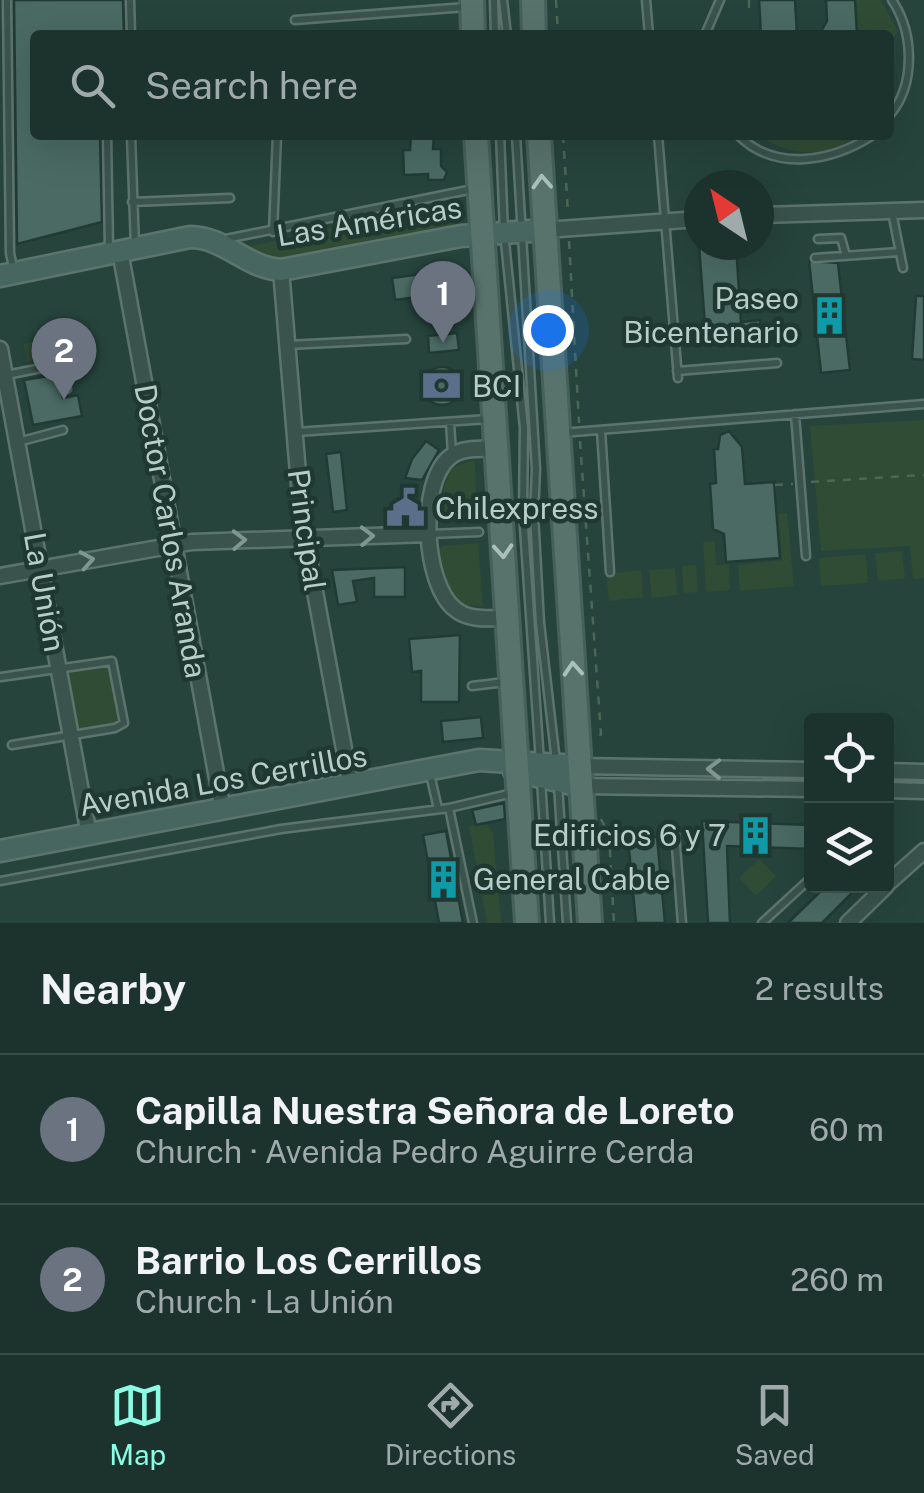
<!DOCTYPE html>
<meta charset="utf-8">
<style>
body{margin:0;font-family:"Public Sans",sans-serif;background:#253b35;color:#f1f3f6}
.controls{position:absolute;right:30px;bottom:30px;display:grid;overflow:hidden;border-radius:10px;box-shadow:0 10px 40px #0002}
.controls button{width:90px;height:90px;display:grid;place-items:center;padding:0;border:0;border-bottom:2px solid #3a4e49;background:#1c332d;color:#f1f3f6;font:50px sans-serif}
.compass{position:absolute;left:684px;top:170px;width:90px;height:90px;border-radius:50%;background:#1c332d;box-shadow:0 10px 40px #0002;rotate:325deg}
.you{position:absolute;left:548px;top:330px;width:35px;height:35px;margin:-25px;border:8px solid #fff;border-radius:50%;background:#1a73e8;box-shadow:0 0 0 15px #1a73e833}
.badge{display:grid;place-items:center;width:65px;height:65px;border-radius:50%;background:#8dfce4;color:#fff;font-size:32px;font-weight:700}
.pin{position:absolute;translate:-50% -82px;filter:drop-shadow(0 2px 5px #0008)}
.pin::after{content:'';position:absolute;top:52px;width:35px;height:30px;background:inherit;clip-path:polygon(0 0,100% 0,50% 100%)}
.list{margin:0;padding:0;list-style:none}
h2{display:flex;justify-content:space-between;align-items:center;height:130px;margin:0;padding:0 40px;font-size:42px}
h2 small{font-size:32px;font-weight:400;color:#a0aaaa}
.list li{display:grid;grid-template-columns:65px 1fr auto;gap:30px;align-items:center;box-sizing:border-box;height:150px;padding:0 40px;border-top:2px solid #3a4e49}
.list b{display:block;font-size:38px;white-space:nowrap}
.list p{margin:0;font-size:32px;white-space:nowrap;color:#a0aaaa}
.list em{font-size:32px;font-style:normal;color:#a0aaaa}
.icon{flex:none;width:55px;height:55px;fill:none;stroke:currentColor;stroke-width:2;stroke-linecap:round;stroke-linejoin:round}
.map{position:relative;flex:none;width:924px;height:923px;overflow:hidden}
.search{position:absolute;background:#1c332d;box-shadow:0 10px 40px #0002;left:30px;right:30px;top:30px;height:110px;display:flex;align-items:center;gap:25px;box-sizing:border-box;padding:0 35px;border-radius:10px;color:#a0aaaa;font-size:38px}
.sheet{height:430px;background:#1c332d}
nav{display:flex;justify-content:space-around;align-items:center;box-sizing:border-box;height:140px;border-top:2px solid #3a4e49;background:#1c332d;font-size:28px;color:#a0aaaa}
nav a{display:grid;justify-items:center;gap:5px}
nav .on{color:#8dfce4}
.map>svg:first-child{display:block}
.green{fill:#304c35}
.building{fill:#4a6a63;stroke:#213b34;stroke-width:2.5}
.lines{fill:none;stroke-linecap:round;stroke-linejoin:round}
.lane-casing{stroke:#5c746d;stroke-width:11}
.street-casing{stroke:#5c746d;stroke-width:19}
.secondary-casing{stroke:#5c746d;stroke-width:25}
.primary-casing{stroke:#476059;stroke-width:28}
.path{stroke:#4d6755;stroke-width:2.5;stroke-dasharray:8 8;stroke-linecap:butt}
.lane{stroke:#3a534d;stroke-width:6}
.street{stroke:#3a534d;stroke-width:14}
.secondary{stroke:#486660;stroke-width:20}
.primary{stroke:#58736c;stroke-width:22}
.oneway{stroke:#aac0ba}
.oneway2{stroke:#7f9691}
.labels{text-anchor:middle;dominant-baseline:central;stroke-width:9;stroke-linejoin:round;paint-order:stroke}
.street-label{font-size:30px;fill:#b8cdc8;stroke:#1f3932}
.poi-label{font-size:30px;fill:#b8cdc8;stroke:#1f3932;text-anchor:start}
</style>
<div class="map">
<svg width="924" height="923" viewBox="0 0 924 923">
<rect width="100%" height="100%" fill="#26443c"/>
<path class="green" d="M 855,0 L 881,0 L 898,31 L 889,45 L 889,35 L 857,35 Z
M 768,135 L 848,138 L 859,135 C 830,155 799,158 768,141 Z
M 456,200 L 455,233 L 285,265 L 239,249 Z
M 65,336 L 68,354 L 27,362 L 24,344 Z
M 924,420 L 924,578 L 913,579 L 910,546 L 821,551 L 810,426 Z
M 475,460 L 477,519 L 445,521 L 438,510 L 450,468 Z
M 787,513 L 794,586 L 740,591 L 738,565 L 782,560 L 778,514 Z
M 715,541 L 716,565 L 729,564 L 730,590 L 706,592 L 703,542 Z
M 478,543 L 483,606 C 442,607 446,585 438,551 L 443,546 Z
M 902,551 L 905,578 L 878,581 L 875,553 Z
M 866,554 L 868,583 L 821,586 L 819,558 Z
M 696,565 L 698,592 L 684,593 L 682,566 Z
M 675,568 L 677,595 L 652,598 L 649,570 Z
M 641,570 L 643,597 L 609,601 L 606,574 Z
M 106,664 L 114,670 L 122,716 L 116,723 L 75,730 L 64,672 Z
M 486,823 L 493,833 L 501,923 L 487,923 L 469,826 Z
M 759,859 L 776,876 L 756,896 L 739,878 Z"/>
<path class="building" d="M 14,0 L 123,0 L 124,35 L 35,35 L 35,135 L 100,135 L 102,222 L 17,244 Z
M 759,0 L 795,0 L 797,35 L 761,35 Z
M 826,0 L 855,0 L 857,35 L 819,35 L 827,21 Z
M 411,135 L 434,135 L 433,149 L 441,149 L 441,166 L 447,172 L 444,180 L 428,180 L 428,174 L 404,175 L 403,150 L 410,150 Z
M 699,245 L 736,245 L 741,322 L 760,320 L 762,344 L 747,345 L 746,334 L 706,339 Z
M 809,261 L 838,263 L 850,370 L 821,373 Z
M 451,270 L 454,292 L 395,300 L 392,278 Z
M 916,296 L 924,296 L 924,360 L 912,359 Z
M 457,333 L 459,350 L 429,353 L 428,336 Z
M423 386a19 19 0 1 1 38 0a19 19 0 1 1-38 0Z
M 54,375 L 63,398 L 78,395 L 82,416 L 33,425 L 24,380 Z
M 729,431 L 742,447 L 745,484 L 774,482 L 780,558 L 726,562 L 724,534 L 713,529 L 710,484 L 716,483 L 714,449 L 718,449 L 720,435 Z
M 426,441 L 439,450 L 422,480 L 405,478 L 412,459 Z
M 341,452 L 347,510 L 333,512 L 326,454 Z
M 405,567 L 405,597 L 374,597 L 374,578 L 353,581 L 357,602 L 338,605 L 332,570 Z
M 460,635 L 459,702 L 421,702 L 421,671 L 412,672 L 409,639 Z
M 481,717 L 483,738 L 443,742 L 441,721 Z
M 504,803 L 505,819 L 476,825 L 472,810 Z
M 702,821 L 812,825 L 812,849 L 727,846 L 730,923 L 708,923 Z
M 446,831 L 463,923 L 439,923 L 423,835 Z
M 657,837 L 665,923 L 636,923 L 628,839 Z
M 826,886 L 859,886 L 822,923 L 788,923 Z"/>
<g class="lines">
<defs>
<path id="lane" d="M 7,0 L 10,253 L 14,272
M 130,0 L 131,35
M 494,0 L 495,35
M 503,0 L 507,35
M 646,0 L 649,35
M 295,20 L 466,7
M 705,35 L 720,0
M 889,116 C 916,85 914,33 892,0
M 107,135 L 109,249
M 131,135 L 135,247
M 500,135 L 504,232 L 524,428 L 523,513 L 540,762
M 516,135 L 536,469 L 534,514 L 540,623 L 556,762
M 658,135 L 678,378
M 738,135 C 776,173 833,161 873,135
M 132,202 L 230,198
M 892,212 L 903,268
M 273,232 L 277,135
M 226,239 L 473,189
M 818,239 L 841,238 L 846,256
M 815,258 L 899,252
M 288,345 L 406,339
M 677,371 L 777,363
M 6,375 L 57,365 L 67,389
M 795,414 L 806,556
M 450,422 L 452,454
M 601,430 L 610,572
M 296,432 L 488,419
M 561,433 L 924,404
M 18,442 L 63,430
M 430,534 L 479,532
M 1,677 L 112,661 L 124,723 L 115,728 L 12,745
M 472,686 L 505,682
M 430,774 L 438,809
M 541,780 L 550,923
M 558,785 L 567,923
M 675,834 L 682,923
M 0,881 L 281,829 L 449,808
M 473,923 L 449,808 L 513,793
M 762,923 L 812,877"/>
<path id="street" d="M 759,215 L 924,210
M 545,230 L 699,219
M 120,251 L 223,811
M 281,270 L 302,521 L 351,787
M 0,349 L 89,835
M 496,449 C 481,449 462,447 450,457 C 418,482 423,584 455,609 C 469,621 490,618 507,618
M 0,576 L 192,542 L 429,534
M 579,766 L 812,770
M 886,771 L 924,772
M 581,786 L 812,789
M 886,790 L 924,791
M 886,885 L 924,851
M 848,923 L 886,886"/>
<path id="secondary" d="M 0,276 L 190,237 C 225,237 246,268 281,270 L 461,236 L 545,230
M 514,771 L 581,786
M 0,851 L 479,760 L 579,766"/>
<path id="primary" d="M 472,0 L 473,35
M 533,0 L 534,35
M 476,135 L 527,923
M 539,135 L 590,923"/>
</defs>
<use href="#lane" class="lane-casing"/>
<use href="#street" class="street-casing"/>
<use href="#secondary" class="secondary-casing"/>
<use href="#primary" class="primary-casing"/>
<path class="path" d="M 556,0 L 558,35
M 749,0 L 749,10
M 563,135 L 568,213
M 569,241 L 579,423
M 580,441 L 601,734 L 596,741
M 811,482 L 924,475
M 775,485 L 793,484
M 601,819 L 609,835 L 614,923"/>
<use href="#lane" class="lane"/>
<use href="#street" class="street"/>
<use href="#secondary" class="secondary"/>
<use href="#primary" class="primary"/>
</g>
<defs><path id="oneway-chevron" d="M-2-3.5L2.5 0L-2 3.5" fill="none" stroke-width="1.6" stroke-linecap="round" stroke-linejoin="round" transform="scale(2.5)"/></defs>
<g class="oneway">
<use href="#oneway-chevron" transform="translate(542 182) rotate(-93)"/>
<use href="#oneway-chevron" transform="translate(503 551) rotate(86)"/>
<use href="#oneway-chevron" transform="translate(573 669) rotate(-94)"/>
</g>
<g class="oneway2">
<use href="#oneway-chevron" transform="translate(367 536) rotate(-2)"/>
<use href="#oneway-chevron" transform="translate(239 540) rotate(-2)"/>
<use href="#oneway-chevron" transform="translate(87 560) rotate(-10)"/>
<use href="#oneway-chevron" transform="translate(714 769) rotate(-179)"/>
</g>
<defs>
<symbol id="building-bare" viewBox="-9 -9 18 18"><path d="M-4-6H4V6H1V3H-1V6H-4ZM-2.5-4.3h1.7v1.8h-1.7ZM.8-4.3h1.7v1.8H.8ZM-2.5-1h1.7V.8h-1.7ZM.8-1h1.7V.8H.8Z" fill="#0f9aa8" stroke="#1f3932" stroke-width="2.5" paint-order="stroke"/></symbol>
<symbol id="bank-bare" viewBox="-9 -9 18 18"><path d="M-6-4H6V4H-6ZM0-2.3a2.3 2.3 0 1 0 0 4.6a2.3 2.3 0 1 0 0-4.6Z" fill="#5c6f8a" stroke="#1f3932" stroke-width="2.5" paint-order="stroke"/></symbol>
<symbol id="civic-bare" viewBox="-9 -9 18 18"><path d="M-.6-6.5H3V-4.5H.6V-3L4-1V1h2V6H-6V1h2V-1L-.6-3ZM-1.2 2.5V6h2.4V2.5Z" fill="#5c6f8a" stroke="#1f3932" stroke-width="2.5" paint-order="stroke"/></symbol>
</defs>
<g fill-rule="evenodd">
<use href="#building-bare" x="802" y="288" width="55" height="55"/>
<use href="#bank-bare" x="414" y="358" width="55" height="55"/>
<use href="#civic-bare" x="378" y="480" width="55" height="55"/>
<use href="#building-bare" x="728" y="808" width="55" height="55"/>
<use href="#building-bare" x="416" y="852" width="55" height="55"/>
</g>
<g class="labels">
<g class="street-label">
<text transform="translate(369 221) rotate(-9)">Las Américas</text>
<text transform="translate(307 530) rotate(82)">Principal</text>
<text transform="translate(171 531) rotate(80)">Doctor Carlos Aranda</text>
<text transform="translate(45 592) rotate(80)">La Unión</text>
<text transform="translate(223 780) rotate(-10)">Avenida Los Cerrillos</text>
</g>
<g class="poi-label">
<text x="799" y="298" text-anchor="end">Paseo<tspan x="799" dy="34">Bicentenario</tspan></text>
<text x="472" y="386">BCI</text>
<text x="435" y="508">Chilexpress</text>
<text x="726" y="835" text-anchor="end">Edificios 6 y 7</text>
<text x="473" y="879">General Cable</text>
</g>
</g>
</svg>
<div class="controls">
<button><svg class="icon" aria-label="locate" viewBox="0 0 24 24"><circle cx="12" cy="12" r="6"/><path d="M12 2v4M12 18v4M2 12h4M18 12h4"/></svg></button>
<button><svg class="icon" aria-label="layers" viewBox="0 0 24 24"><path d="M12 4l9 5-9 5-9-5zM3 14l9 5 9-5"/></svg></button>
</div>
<svg class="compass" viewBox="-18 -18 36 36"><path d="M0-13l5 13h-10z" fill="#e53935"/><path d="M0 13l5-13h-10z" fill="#a0aaaa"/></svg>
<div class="you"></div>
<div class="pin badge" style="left:443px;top:343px;background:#6b7280">1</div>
<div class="pin badge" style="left:64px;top:400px;background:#6b7280">2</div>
<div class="search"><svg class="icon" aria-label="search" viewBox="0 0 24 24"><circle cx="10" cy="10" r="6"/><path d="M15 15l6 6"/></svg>Search here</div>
</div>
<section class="sheet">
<h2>Nearby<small>2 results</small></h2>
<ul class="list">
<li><span class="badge" style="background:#6b7280">1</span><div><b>Capilla Nuestra Señora de Loreto</b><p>Church · Avenida Pedro Aguirre Cerda</p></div><em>60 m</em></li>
<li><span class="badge" style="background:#6b7280">2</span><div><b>Barrio Los Cerrillos</b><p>Church · La Unión</p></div><em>260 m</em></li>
</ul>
</section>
<nav>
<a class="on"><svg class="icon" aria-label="map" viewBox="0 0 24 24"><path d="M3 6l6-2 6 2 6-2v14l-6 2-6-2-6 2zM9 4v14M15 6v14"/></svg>Map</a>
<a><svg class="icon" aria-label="directions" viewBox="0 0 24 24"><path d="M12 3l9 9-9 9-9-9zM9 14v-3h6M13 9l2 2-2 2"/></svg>Directions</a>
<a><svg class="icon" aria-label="saved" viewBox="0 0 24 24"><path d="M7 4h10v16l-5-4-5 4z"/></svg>Saved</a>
</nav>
